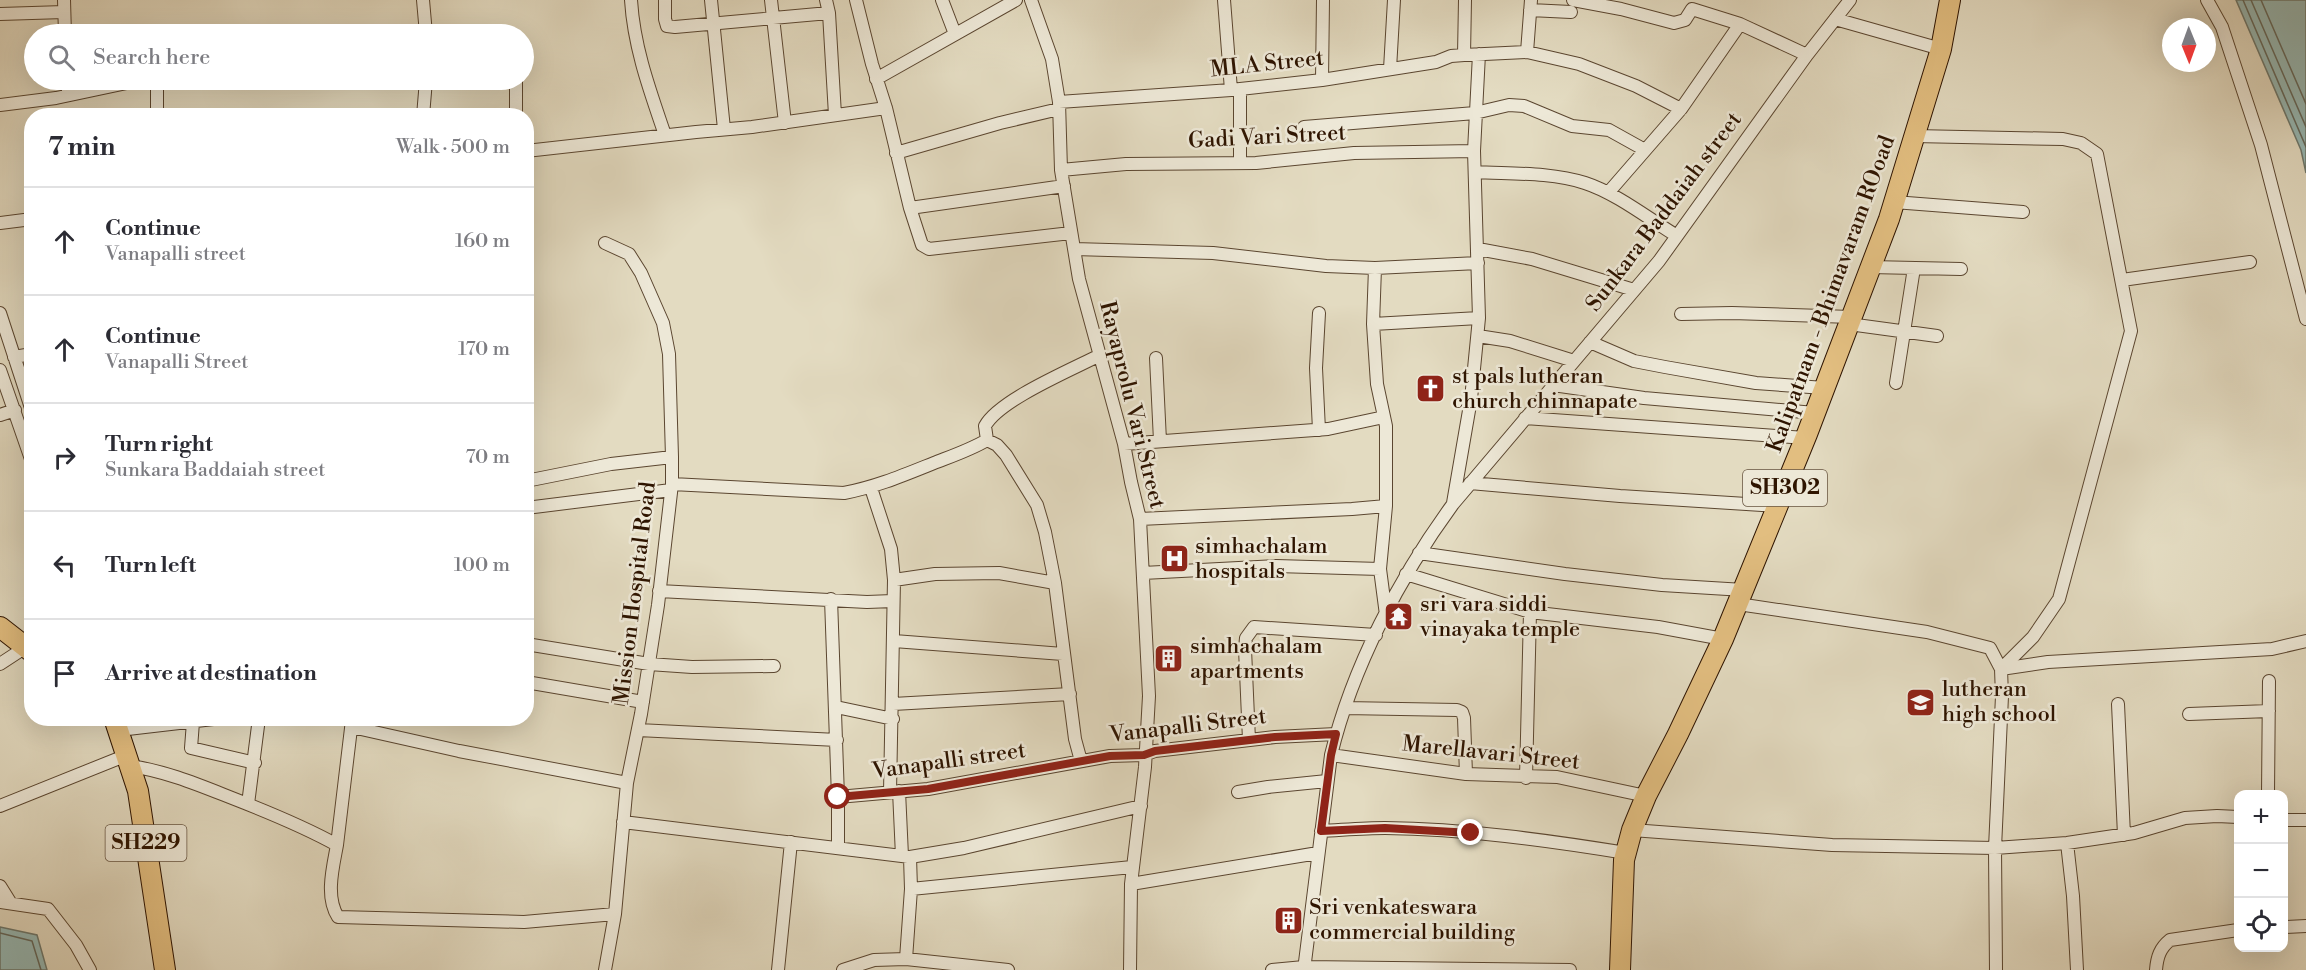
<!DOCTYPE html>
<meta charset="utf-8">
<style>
body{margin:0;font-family:"Libre Bodoni",serif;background:#f7f7f7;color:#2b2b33}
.controls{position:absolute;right:18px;bottom:18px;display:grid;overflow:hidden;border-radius:12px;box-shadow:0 6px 24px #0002}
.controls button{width:54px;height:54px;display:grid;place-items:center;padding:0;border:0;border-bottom:2px solid #e1e1e2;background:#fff;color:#2b2b33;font:30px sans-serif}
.compass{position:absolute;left:2162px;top:18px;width:54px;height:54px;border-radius:50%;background:#fff;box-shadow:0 6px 24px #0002;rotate:179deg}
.stop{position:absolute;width:18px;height:18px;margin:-14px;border:4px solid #8f2418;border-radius:50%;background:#fff}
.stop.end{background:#8f2418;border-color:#fff;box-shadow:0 2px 6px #0008}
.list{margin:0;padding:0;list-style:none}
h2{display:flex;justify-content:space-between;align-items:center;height:78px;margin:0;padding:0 24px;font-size:26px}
h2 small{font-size:20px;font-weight:400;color:#7c7c81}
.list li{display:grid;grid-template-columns:39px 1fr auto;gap:18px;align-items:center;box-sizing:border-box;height:108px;padding:0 24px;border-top:2px solid #e1e1e2}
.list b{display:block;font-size:22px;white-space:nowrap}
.list p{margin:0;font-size:20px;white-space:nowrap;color:#7c7c81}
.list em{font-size:20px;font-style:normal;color:#7c7c81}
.icon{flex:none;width:33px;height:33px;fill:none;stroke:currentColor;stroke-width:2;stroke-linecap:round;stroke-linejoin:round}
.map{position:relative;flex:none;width:2306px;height:970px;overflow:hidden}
.search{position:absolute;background:#fff;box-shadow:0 6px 24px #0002;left:24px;top:24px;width:510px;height:66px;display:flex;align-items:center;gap:15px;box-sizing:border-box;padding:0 21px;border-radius:33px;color:#7c7c81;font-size:22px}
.panel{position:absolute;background:#fff;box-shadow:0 6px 24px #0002;left:24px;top:108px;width:510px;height:618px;border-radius:24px}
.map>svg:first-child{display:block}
.water{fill:#96bab7;stroke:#6c786e;stroke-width:1.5}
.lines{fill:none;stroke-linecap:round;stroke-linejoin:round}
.shore{stroke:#62675c;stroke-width:1.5}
.minor-casing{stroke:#5b4630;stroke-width:14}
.primary-casing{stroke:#2e1400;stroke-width:22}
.minor{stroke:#ede8d7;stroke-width:12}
.primary{stroke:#e2be80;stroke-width:20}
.route{stroke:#8f2418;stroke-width:8}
.labels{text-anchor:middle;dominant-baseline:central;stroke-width:5;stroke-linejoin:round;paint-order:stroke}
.shield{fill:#ede8d7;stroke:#675440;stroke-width:1.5}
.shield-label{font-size:21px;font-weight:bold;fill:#2e1400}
.street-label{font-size:22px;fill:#2e1400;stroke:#ede8d7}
.poi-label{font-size:22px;fill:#2e1400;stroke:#ede8d7;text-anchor:start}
</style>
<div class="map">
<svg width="2306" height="970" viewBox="0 0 2306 970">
<rect width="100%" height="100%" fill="#e3dbc1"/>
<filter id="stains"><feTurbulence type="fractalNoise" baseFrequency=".00333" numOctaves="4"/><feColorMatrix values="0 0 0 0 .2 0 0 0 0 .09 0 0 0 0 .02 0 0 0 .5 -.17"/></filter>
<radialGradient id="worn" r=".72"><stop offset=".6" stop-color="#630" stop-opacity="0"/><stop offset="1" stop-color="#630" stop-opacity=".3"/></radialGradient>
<path class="water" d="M 2236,0 L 2306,0 L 2306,173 L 2301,150 Z
M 0,927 L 37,935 L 47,970 L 0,970 Z"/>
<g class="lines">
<path class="shore" d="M 2243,0 L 2306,147
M 2251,0 L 2306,127
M 2261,0 L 2306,104
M 0,933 L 32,941 L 41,970"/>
<defs>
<path id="minor" d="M 64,0 L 65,34
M 423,0 L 426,34
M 631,0 C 634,48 650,91 665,135
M 665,0 L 665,19 L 667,26 L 675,27 L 829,13
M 711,0 L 724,129
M 771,0 L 785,123
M 826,0 L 829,13 L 835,115
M 856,0 L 872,64 L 886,108 L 910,208 L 1064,186
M 942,0 L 955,34
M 1031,0 L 1052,59 L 1059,102 L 1061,170 L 1079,279 L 1124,444 L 1131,482 L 1140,519 L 1149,696 L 1145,767 L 1131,884 L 1130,970
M 1224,0 L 1231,90
M 1573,0 L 1621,9 L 1674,23 L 1685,20 L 1692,9 L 1740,24 L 1807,55
M 2207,0 L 2222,27 L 2261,145 L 2306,319
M 1530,10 L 1571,12
M 0,14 L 64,12
M 1835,19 L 1941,49
M 1527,52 L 1531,0
M 1464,55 L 1465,0
M 1390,69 L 1394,0
M 876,79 L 1016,0
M 68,80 L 68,95
M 157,80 L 157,116
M 1322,80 L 1323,0
M 1240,89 L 1240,163
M 1059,102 L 1231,90 L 1322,80 L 1436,62 L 1451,56 L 1464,55 L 1527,52 L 1579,64 L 1636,86 L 1681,109
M 0,105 L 56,98 L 141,80
M 423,116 L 426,80
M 516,116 L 516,80
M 1304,127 L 1475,113 L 1509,105 L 1524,106 L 1572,126 L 1609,130 L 1645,150
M 526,151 L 696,132 L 752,127 L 886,108
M 896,153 L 1000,123 L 1059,109
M 1061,170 L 1126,164 L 1256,163 L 1354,153 L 1474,151
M 1475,172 C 1511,174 1551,172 1585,183 C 1616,193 1649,219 1677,236
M 1608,193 L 1681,109 L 1740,24
M 1894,202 L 2023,212
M 910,208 L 922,245 L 929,249 L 1071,233
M 0,223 L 32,219
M 605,243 L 629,254 L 641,273 L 663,323 L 669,354 L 672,457 L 672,484 L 658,605 L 641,714 L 627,783 L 615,914 L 605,970
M 1074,249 L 1213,253 L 1326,266 L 1375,268 L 1478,263
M 1478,249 L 1532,259 L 1634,290
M 1870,267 L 1961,269
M 1375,268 L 1373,324 L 1377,384 L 1386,426 L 1386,506 L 1380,569 L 1386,615
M 2122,280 L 2250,262
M 0,313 L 32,411
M 1319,313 L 1316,368 L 1319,430
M 1681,314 L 1732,313 L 1851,317
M 1373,324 L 1479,318
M 1849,324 L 1937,336
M 1478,336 L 1510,341 L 1574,361
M 1590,342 L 1634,361 L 1665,367 L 1756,383 L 1824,388
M 14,357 L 32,354
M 1156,358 L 1160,441
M 0,370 L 32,462
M 1896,383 L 1914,268
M 1553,385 L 1644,398 L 1815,413
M 0,415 L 15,410
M 1525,418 L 1805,438
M 987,440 L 997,445 L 1006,455 L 1037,505 L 1045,532 L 1055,583 L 1075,739 L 1081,761
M 987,440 L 985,426 C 999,400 1071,370 1100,355
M 1124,444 L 1328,429 L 1384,417
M 526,481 L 611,464 L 672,457
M 1470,483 L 1620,496 L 1778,506
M 672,484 L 844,493 C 876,487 904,475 934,463 C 952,456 970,450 987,440
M 871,488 L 891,549 L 894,580 L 890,792
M 1453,503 L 1471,399 L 1479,318 L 1474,151 L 1479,54
M 526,508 L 671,490
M 1140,519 L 1352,509 L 1386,506
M 1419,553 L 1565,574 L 1662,585 L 1744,590
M 1143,573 L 1276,566 L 1380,569
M 1406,574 L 1530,612 L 1658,627 L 1723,639
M 894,580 L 935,574 L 999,573 L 1055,583
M 659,591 L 867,602 L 893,601
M 831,599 L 838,797 L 928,789 L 1110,756 L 1144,755 L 1155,751 L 1275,737 L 1336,734
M 1738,604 L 1927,632 L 1990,648 L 2001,669 L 2033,637 L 2059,599 L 2131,331 L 2097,154 L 2081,143 L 2063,139 L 1914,136
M 894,641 L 1063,654
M 526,644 L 649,664 L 692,667 L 774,666
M 0,664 L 29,645
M 526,682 L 643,702
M 893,704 L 1070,694
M 2118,704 L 2124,835
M 836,707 L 893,719
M 1345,708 L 1457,710 L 1462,712 L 1464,718 L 1466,774
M 2189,714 L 2269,711
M 193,722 L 191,748 L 255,763
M 352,727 L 459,751 L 627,783
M 119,730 L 222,718
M 638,730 L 837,740
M 1249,740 L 1245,649 L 1246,638 L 1254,627 L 1376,635
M 1331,755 L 1466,774 L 1557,777 L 1646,796
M 130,766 C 166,771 199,785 232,798 C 268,812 303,826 337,845 C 333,867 325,897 338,917 L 524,922 L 615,914
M 1526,778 L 1530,612
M 899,791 L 902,856
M 1238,792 L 1268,787 L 1327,781
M 2268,794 L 2269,681
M 248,804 L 259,718
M 0,806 L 127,755
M 2284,820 L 2306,820
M 623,822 L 910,857
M 1632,830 L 1832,845 L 1995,848 L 2067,843 L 2134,833 L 2185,818 L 2217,816 L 2238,817
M 1321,831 C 1342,830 1364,828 1385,828 C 1465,829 1546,840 1626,853
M 2067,843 L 2073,896 L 2077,970
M 337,845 L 352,720
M 838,848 L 838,797
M 1131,884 L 1318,853
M 0,886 L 10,902
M 911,889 L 1132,867
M 0,902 L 48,909 L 76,945 L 90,970
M 2284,927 L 2306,926
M 906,959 L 911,889 L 910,857 L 964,848 L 1141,806
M 778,970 L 791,842
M 843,970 L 874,960 L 906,959 L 1008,970
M 1272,970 L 1304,967 L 1570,970
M 1304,970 L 1331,755 C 1352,668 1400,576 1453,504 L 1659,261 L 1807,55 L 1850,0
M 1996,970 L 1995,848 L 2002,696 L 2001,669 L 2048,662 L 2272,649 L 2306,641
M 2156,970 C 2157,957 2160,948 2170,940 L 2238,930"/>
<path id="primary" d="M 0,627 L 32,652
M 114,718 L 138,791 L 165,970
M 1620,970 L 1624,860 L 1632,830 L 1646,796 L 1678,734 L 1723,639 L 1807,434 L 1889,219 L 1941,49 L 1950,0"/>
</defs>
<use href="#minor" class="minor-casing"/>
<use href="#primary" class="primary-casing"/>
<use href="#minor" class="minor"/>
<use href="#primary" class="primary"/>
</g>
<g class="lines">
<path class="route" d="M 838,797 L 928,789 L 1110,756 L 1144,755 L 1155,751 L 1275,737 L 1336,734 L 1331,755 L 1321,831 L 1385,828 L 1471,833"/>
</g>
<defs>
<symbol id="church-square" viewBox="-11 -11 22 22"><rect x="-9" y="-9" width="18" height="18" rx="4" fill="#8f2418" stroke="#ede8d7"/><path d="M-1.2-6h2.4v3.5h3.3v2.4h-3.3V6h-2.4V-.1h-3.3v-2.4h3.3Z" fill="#fff"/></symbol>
<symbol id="hospital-square" viewBox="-11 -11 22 22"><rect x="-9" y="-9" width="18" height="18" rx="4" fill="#8f2418" stroke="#ede8d7"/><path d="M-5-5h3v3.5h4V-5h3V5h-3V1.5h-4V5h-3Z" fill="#fff"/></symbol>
<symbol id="temple-square" viewBox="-11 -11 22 22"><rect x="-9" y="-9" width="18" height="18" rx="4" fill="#8f2418" stroke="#ede8d7"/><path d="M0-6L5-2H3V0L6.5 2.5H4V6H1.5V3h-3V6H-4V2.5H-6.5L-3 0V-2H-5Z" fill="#fff"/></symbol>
<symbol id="building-square" viewBox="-11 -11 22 22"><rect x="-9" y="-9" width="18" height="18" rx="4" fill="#8f2418" stroke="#ede8d7"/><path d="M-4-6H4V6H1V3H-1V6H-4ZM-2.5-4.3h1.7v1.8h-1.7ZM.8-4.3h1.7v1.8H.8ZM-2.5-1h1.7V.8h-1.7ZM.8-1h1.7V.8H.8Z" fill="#fff"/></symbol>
<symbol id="school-square" viewBox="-11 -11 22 22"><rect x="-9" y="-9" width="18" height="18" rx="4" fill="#8f2418" stroke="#ede8d7"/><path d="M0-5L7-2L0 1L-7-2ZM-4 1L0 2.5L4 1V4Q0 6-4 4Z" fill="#fff"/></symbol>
</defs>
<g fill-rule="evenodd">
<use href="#church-square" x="1414" y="372" width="33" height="33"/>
<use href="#hospital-square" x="1158" y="542" width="33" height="33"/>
<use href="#temple-square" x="1382" y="600" width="33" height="33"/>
<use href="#building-square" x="1152" y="642" width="33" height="33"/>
<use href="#school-square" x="1904" y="686" width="33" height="33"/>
<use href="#building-square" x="1272" y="904" width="33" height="33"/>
</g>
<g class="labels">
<g class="shield">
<rect x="1743" y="470" width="84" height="36" rx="4.5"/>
<rect x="105.5" y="825" width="81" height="36" rx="4.5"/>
</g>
<g class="shield-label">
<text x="1785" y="488">SH302</text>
<text x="146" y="843">SH229</text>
</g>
<g class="street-label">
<text transform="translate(1267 64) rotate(-6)">MLA Street</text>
<text transform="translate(1267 137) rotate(-3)">Gadi Vari Street</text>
<text transform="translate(1664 212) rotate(-53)">Sunkara Baddaiah street</text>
<text transform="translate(1831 294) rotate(-70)">Kalipatnam - Bhimavaram ROoad</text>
<text transform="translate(1132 405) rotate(76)">Rayaprolu Vari Street</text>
<text transform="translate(635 593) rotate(-83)">Mission Hospital Road</text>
<text transform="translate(1188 726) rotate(-7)">Vanapalli Street</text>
<text transform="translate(1491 753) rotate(6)">Marellavari Street</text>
<text transform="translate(949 761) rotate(-8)">Vanapalli street</text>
</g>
<g class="poi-label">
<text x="1452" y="376">st pals lutheran<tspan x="1452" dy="25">church chinnapate</tspan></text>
<text x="1195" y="546">simhachalam<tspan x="1195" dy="25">hospitals</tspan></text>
<text x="1420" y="604">sri vara siddi<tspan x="1420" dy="25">vinayaka temple</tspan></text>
<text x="1190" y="646">simhachalam<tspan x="1190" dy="25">apartments</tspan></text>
<text x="1942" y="689">lutheran<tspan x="1942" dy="25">high school</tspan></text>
<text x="1309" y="907">Sri venkateswara<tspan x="1309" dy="25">commercial building</tspan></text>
</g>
</g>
<rect width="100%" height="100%" filter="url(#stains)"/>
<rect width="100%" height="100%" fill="url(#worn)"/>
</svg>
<div class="controls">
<button>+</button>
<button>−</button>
<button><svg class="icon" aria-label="locate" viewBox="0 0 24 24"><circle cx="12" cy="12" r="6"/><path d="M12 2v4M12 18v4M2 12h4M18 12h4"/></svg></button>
</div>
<svg class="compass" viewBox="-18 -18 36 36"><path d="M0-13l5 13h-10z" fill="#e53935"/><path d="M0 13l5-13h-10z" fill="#7c7c81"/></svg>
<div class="stop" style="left:838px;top:797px"></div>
<div class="stop end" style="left:1471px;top:833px"></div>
<div class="search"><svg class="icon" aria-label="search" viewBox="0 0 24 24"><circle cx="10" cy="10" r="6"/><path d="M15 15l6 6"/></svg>Search here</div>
<section class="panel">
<h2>7 min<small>Walk · 500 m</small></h2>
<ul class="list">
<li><svg class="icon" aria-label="ahead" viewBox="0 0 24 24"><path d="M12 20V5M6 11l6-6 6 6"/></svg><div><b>Continue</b><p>Vanapalli street</p></div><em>160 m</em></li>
<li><svg class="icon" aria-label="ahead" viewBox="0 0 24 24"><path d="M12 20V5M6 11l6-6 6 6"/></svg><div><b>Continue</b><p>Vanapalli Street</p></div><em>170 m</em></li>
<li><svg class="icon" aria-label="right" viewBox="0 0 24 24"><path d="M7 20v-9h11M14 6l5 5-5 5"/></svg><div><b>Turn right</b><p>Sunkara Baddaiah street</p></div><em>70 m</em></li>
<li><svg class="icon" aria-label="left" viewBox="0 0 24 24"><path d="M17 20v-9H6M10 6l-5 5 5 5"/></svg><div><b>Turn left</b></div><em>100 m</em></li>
<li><svg class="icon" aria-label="arrive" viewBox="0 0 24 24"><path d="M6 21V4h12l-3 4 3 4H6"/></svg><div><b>Arrive at destination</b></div></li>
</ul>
</section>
</div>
